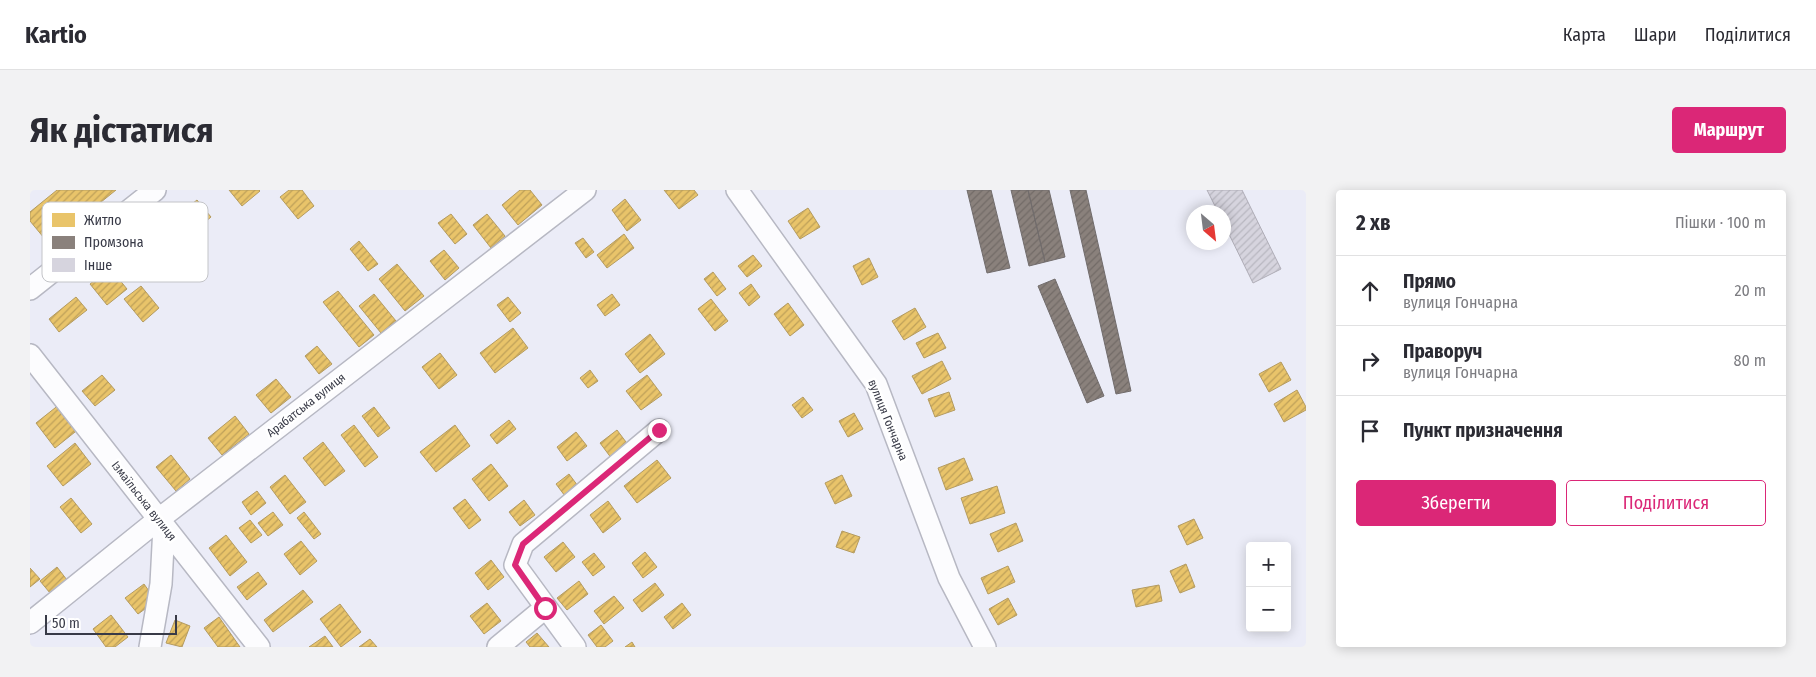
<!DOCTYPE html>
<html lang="uk">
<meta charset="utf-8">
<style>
body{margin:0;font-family:"Fira Sans Condensed",sans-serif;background:#f2f2f3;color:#2b2b33}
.controls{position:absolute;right:15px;bottom:15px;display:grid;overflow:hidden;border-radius:5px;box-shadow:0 2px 12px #0003}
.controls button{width:45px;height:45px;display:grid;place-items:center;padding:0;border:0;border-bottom:1px solid #e1e1e2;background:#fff;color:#2b2b33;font:25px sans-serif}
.compass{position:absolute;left:1156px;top:15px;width:45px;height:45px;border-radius:50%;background:#fff;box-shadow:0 2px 12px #0003;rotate:152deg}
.scale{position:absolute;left:15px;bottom:12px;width:132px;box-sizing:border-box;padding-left:5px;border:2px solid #383a47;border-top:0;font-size:14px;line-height:18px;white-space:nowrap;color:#383a47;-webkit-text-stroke:4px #fff;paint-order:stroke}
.stop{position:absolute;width:15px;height:15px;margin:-11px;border:4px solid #db2777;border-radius:50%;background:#fff}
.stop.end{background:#db2777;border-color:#fff;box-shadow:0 1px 5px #0008}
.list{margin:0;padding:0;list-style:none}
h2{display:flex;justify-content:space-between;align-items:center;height:65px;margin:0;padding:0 20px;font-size:21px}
h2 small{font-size:16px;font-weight:400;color:#7c7c81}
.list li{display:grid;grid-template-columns:32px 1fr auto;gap:15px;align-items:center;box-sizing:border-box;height:70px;padding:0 20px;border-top:1px solid #e1e1e2}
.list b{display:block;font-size:19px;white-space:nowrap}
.list p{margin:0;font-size:16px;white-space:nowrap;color:#7c7c81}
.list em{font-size:16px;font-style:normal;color:#7c7c81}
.actions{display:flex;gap:10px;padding:15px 20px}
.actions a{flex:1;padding:11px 0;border:1px solid #db2777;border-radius:5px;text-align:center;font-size:18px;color:#db2777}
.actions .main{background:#db2777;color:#fff}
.icon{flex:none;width:28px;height:28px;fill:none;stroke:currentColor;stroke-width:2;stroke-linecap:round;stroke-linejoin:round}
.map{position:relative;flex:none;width:1276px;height:457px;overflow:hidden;border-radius:5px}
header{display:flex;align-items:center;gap:30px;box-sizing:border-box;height:70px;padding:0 25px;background:#fff;border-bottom:1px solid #e1e1e2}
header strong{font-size:24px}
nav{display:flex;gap:28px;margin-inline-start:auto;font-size:18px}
.intro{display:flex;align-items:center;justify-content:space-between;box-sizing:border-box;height:120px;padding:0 30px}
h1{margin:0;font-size:35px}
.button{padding:12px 22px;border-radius:5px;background:#db2777;color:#fff;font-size:18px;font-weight:700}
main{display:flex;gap:30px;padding:0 30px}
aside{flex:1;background:#fff;border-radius:5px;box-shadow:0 2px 12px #0003}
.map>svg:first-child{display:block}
.homes{fill:url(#homes-hatch);stroke:#b49b60}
.industry{fill:url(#industry-hatch);stroke:#716c6c}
.building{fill:url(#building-hatch);stroke:#afadb7}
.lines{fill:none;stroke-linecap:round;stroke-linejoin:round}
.minor-casing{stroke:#b7b8c3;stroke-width:24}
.minor{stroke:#fcfcfe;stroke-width:21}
.route{stroke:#db2777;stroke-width:6}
.labels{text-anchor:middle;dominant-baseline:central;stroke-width:5;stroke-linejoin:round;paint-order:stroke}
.street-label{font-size:12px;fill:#383a47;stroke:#fff}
.key{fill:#fff;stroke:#c3c4c8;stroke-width:1}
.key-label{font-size:14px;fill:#383a47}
</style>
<header>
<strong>Kartio</strong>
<nav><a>Карта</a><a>Шари</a><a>Поділитися</a></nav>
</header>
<div class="intro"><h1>Як дістатися</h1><a class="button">Маршрут</a></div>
<main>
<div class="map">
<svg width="1276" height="457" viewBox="0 0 1276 457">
<defs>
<pattern id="homes-hatch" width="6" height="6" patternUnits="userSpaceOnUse" patternTransform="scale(1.25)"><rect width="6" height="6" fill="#e9c46a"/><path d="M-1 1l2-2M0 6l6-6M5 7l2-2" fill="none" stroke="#bea059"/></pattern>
<pattern id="industry-hatch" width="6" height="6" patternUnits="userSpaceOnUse" patternTransform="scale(1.25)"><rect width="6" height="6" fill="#8a817c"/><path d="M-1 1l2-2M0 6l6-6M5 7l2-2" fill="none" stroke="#726b67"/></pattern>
<pattern id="building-hatch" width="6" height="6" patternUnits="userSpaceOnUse" patternTransform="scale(1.25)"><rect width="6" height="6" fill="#d6d4de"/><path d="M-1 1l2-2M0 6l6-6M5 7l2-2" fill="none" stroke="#b8b7c0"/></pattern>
</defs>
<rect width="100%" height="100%" fill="#ebecf7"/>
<path class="homes" d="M 27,0 L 86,0 L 19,54 L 0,31 L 0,22 Z
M 199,0 L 229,0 L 230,1 L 212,16 Z
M 259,0 L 272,0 L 284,16 L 268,29 L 250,7 Z
M 490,0 L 500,0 L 512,15 L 488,35 L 472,15 Z
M 634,0 L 664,0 L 668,5 L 649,19 Z
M 595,9 L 611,30 L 597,41 L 582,20 Z
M 167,10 L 181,27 L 163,42 L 149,24 Z
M 778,18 L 790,37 L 770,49 L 758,31 Z
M 421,24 L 437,44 L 425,54 L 408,33 Z
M 457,24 L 475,46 L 461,58 L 443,35 Z
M 594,44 L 604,58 L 577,78 L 567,65 Z
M 553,48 L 564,62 L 556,68 L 545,53 Z
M 329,51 L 348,74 L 338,81 L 320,59 Z
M 414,60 L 429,78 L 415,90 L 400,71 Z
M 723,65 L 732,76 L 717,87 L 708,76 Z
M 839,68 L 848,87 L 832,95 L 823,76 Z
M 367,74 L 394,106 L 375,121 L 349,89 Z
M 80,78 L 97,99 L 77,115 L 60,94 Z
M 683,82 L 696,99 L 687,106 L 674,89 Z
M 721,94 L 730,107 L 719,116 L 709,103 Z
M 111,96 L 129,118 L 113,132 L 94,109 Z
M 308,101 L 344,145 L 329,157 L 293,112 Z
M 344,104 L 366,131 L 351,143 L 329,116 Z
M 582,104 L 590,115 L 575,126 L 567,115 Z
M 46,107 L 57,120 L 29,142 L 19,129 Z
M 478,107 L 491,123 L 480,132 L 467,115 Z
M 681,109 L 698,131 L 685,141 L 668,119 Z
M 758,113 L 774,135 L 760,146 L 744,124 Z
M 885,118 L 896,137 L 874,150 L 862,131 Z
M 483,138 L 498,158 L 465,183 L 450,163 Z
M 908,143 L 916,158 L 894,168 L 886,153 Z
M 620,144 L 635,164 L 610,183 L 595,164 Z
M 287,156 L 302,174 L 289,184 L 275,166 Z
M 410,163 L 427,185 L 409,199 L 392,177 Z
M 912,171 L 921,189 L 892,204 L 882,186 Z
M 1251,172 L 1261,190 L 1239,202 L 1229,184 Z
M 560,180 L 568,191 L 558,198 L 550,188 Z
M 72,185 L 85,200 L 65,216 L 52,201 Z
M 617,185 L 632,205 L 611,220 L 596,201 Z
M 246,189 L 261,207 L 241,223 L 226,205 Z
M 1267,200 L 1276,217 L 1276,220 L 1254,232 L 1244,214 Z
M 919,202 L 925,220 L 905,227 L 898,209 Z
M 773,207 L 783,220 L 772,228 L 762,215 Z
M 30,214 L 50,238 L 25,258 L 6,233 Z
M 344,217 L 360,238 L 348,247 L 332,226 Z
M 824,223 L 833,239 L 818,247 L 809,231 Z
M 205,226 L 219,244 L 192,265 L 178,248 Z
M 479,230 L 486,239 L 467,254 L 460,245 Z
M 324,235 L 348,267 L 335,277 L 311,245 Z
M 425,235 L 440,256 L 406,282 L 390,262 Z
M 587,240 L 602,260 L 585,273 L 570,253 Z
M 546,242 L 557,256 L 537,271 L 527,257 Z
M 293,252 L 315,281 L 295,296 L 273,268 Z
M 45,253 L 61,274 L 33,296 L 17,276 Z
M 141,265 L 160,289 L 146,301 L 126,277 Z
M 934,268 L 943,290 L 916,300 L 908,278 Z
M 627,270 L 641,288 L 607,313 L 594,296 Z
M 461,274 L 478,296 L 459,311 L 442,289 Z
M 539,284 L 548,296 L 535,306 L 526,294 Z
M 255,285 L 276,312 L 260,324 L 240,297 Z
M 812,285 L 822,306 L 805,314 L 795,293 Z
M 967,296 L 975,323 L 940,334 L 931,308 Z
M 227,301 L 236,313 L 221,325 L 212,312 Z
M 41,308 L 62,334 L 51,343 L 30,317 Z
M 435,309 L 451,330 L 439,339 L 423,318 Z
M 494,310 L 505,325 L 490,336 L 479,322 Z
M 578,311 L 591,329 L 573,343 L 560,325 Z
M 243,322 L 253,335 L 238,346 L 228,333 Z
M 274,322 L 291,344 L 284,349 L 267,328 Z
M 1164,329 L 1173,348 L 1157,355 L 1148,336 Z
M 220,330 L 232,345 L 221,353 L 209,338 Z
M 986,333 L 993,351 L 968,362 L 960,344 Z
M 812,341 L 830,347 L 824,363 L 806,357 Z
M 196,345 L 217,372 L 200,386 L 179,358 Z
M 271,351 L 287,371 L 270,385 L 254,364 Z
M 533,352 L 545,367 L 526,382 L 514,367 Z
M 615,362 L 627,377 L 613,388 L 602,373 Z
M 564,363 L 575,377 L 563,386 L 552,372 Z
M 461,370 L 474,387 L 458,400 L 445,383 Z
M 1156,374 L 1165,397 L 1150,403 L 1140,381 Z
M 978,376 L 985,392 L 958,404 L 951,388 Z
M 27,377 L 37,390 L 20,403 L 10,391 Z
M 0,378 L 10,389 L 0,397 Z
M 228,382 L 237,394 L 217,410 L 207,397 Z
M 549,391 L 558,404 L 537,420 L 527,408 Z
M 625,393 L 634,405 L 612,422 L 603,410 Z
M 114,394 L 126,411 L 108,424 L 95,408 Z
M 1129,395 L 1132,411 L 1106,417 L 1102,400 Z
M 273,400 L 283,412 L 243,442 L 234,430 Z
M 584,406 L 594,418 L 574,434 L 564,421 Z
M 978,408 L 987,425 L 968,435 L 959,419 Z
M 457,413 L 471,431 L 454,444 L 440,426 Z
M 652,413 L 661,425 L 643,439 L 634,427 Z
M 310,414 L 331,442 L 311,457 L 290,429 Z
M 81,425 L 98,447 L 85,457 L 76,457 L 63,439 Z
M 189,427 L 210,457 L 188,457 L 174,438 Z
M 145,430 L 160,436 L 152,457 L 136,453 Z
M 571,435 L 583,451 L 575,457 L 567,457 L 558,445 Z
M 507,443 L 519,457 L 500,457 L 496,452 Z
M 295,446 L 303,457 L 279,457 Z
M 340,449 L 347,457 L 329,457 Z
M 602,452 L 605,457 L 595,457 Z"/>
<path class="industry" d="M 937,0 L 961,0 L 980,78 L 957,83 Z
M 981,0 L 998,0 L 1015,72 L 999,76 Z
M 998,0 L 1019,0 L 1035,67 L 1015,72 Z
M 1040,0 L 1056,0 L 1101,201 L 1086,204 Z
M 1025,89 L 1074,206 L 1057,213 L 1008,96 Z"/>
<path class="building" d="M 1177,0 L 1212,0 L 1251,79 L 1223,93 L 1194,34 L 1194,22 L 1188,22 Z"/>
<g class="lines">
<defs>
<path id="minor" d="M 707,0 L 846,194 L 919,388 L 955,457
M 0,99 L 125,0
M 0,165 L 229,457
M 0,433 L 129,329 L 555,0
M 120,457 L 131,394 L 134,336
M 468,457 L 515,418
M 545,457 L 485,375 L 493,354 L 629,240"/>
</defs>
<use href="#minor" class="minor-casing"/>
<use href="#minor" class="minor"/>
</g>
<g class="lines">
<path class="route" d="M 515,418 L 485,375 L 493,354 L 629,240"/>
</g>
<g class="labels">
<g class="street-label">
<text transform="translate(276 215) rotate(-38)">Арабатська вулиця</text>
<text transform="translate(858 230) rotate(68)">вулиця Гончарна</text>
<text transform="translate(114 311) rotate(52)">Ізмаїльська вулиця</text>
</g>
</g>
<rect x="12" y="12" width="166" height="80" rx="8" class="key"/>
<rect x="22" y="23" width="23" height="14" fill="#e9c46a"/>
<rect x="22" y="46" width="23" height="13" fill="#8a817c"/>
<rect x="22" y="68" width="23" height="14" fill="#d6d4de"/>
<g class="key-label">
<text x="54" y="35">Житло</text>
<text x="54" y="57">Промзона</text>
<text x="54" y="80">Інше</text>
</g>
</svg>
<div class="controls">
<button>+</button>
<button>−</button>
</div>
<svg class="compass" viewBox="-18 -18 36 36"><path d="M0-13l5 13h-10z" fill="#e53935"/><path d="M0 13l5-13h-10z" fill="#7c7c81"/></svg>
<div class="scale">50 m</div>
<div class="stop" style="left:515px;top:418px"></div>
<div class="stop end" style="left:629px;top:240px"></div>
</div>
<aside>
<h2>2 хв<small>Пішки · 100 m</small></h2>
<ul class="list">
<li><svg class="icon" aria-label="ahead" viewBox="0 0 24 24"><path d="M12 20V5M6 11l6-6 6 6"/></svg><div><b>Прямо</b><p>вулиця Гончарна</p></div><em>20 m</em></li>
<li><svg class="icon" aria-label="right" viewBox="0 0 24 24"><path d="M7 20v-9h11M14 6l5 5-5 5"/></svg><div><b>Праворуч</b><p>вулиця Гончарна</p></div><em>80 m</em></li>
<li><svg class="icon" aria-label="arrive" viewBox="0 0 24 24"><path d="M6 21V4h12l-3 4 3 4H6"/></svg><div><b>Пункт призначення</b></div></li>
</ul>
<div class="actions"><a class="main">Зберегти</a><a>Поділитися</a></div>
</aside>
</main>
